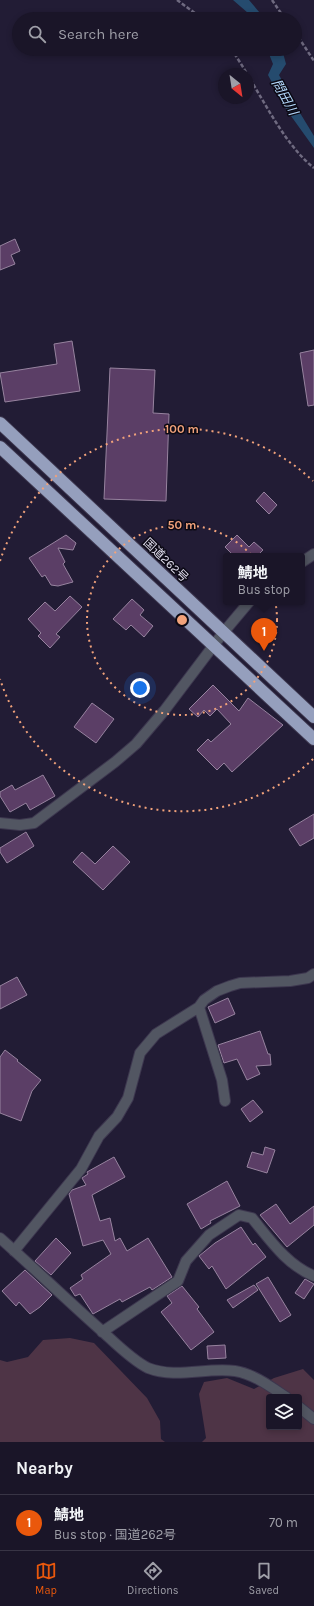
<!DOCTYPE html>
<meta charset="utf-8">
<style>
body{margin:0;font-family:Karla,"Noto Sans JP",sans-serif;background:#272234;color:#f1f3f6}
.controls{position:absolute;right:12px;bottom:12px;display:grid;overflow:hidden;border-radius:4px;box-shadow:0 2px 6px #0003}
.controls button{width:36px;height:36px;display:grid;place-items:center;padding:0;border:0;border-bottom:1px solid #383445;background:#1a1528;color:#f1f3f6;font:20px sans-serif}
.compass{position:absolute;left:218px;top:68px;width:36px;height:36px;border-radius:50%;background:#1a1528;box-shadow:0 2px 6px #0003;rotate:150deg}
.you{position:absolute;left:140px;top:688px;width:14px;height:14px;margin:-10px;border:3px solid #fff;border-radius:50%;background:#1a73e8;box-shadow:0 0 0 6px #1a73e833}
.badge{display:grid;place-items:center;width:26px;height:26px;border-radius:50%;background:#ea580c;color:#fff;font-size:13px;font-weight:700}
.pin{position:absolute;translate:-50% -33px;filter:drop-shadow(0 1px 2px #0008)}
.pin::after{content:'';position:absolute;top:21px;width:14px;height:12px;background:inherit;clip-path:polygon(0 0,100% 0,50% 100%)}
.popup{position:absolute;left:223px;top:553px;width:82px;height:52px;box-sizing:border-box;display:grid;place-content:center;border-radius:4px;background:#1a1528;filter:drop-shadow(0 1px 3px #0005);font-size:13px;white-space:nowrap;color:#9f9fa8}
.popup b{font-size:15px;color:#f1f3f6}
.popup::after{content:'';position:absolute;left:50%;top:100%;margin-left:-8px;border:8px solid transparent;border-top-color:#1a1528}
.list{margin:0;padding:0;list-style:none}
h2{display:flex;justify-content:space-between;align-items:center;height:52px;margin:0;padding:0 16px;font-size:17px}
h2 small{font-size:13px;font-weight:400;color:#9f9fa8}
.list li{display:grid;grid-template-columns:26px 1fr auto;gap:12px;align-items:center;box-sizing:border-box;height:56px;padding:0 16px;border-top:1px solid #383445}
.list b{display:block;font-size:15px;white-space:nowrap}
.list p{margin:0;font-size:13px;white-space:nowrap;color:#9f9fa8}
.list em{font-size:13px;font-style:normal;color:#9f9fa8}
.icon{flex:none;width:22px;height:22px;fill:none;stroke:currentColor;stroke-width:2;stroke-linecap:round;stroke-linejoin:round}
.map{position:relative;flex:none;width:314px;height:1442px;overflow:hidden}
.search{position:absolute;background:#1a1528;box-shadow:0 2px 6px #0003;left:12px;right:12px;top:12px;height:44px;display:flex;align-items:center;gap:10px;box-sizing:border-box;padding:0 14px;border-radius:22px;color:#9f9fa8;font-size:15px}
.sheet{height:108px;background:#1a1528}
nav{display:flex;justify-content:space-around;align-items:center;box-sizing:border-box;height:56px;border-top:1px solid #383445;background:#1a1528;font-size:11px;color:#9f9fa8}
nav a{display:grid;justify-items:center;gap:2px}
nav .on{color:#ea580c}
.map>svg:first-child{display:block}
.green{fill:#4e3446;fill-rule:evenodd}
.water{fill:#254b6e}
.building{fill:#5b3e66;stroke:#97839f}
.lines{fill:none;stroke-linecap:round;stroke-linejoin:round}
.street-casing{stroke:#3d374f;stroke-width:12}
.highway-casing{stroke:#3d374f;stroke-width:14}
.path{stroke:#6f6a80;stroke-width:2.5;stroke-dasharray:4 2;stroke-linecap:butt}
.street{stroke:#525662;stroke-width:10}
.highway{stroke:#959fbd;stroke-width:12}
.ring{fill:none;stroke:#f1a27b;stroke-width:2;stroke-dasharray:2 4}
.labels{text-anchor:middle;dominant-baseline:central;stroke-width:3;stroke-linejoin:round;paint-order:stroke}
.street-label{font-size:12px;fill:#e0ddee;stroke:#0b0914}
.water-label{font-size:13px;font-style:italic;fill:#b2d6f9;stroke:#0b0914}
.centre{fill:#f1a27b;stroke:#0b0914;stroke-width:2}
.ring-label{font-size:12px;text-anchor:middle;font-weight:bold;fill:#f1a27b;stroke:#0b0914;stroke-width:3;stroke-linejoin:round;paint-order:stroke}
</style>
<div class="map">
<svg width="314" height="1442" viewBox="0 0 314 1442">
<rect width="100%" height="100%" fill="#221c35"/>
<path class="green" d="M 70,1338 L 94,1343 L 147,1398 L 160,1421 L 161,1439 L 165,1442 L 0,1442 L 0,1360 L 7,1362 L 28,1357 L 43,1340 Z
M 303,1369 L 314,1380 L 314,1442 L 202,1442 L 206,1438 L 199,1394 L 204,1382 L 227,1378 L 254,1389 L 274,1378 ZM 269,1397 L 299,1397 L 299,1427 L 269,1427 Z"/>
<path class="water" d="M 233,0 L 249,0 L 265,19 L 252,19 L 248,13 Z
M 267,49 L 282,49 L 286,64 L 279,75 L 297,108 L 314,136 L 314,148 L 286,109 L 268,75 L 273,64 Z"/>
<path class="building" d="M 15,239 L 20,251 L 11,255 L 15,264 L 0,270 L 0,246 Z
M 72,341 L 80,391 L 5,402 L 0,373 L 57,364 L 54,344 Z
M 314,350 L 314,405 L 308,406 L 300,353 Z
M 110,368 L 155,370 L 153,413 L 169,414 L 166,501 L 104,499 Z
M 264,492 L 277,505 L 269,514 L 256,501 Z
M 66,535 L 76,543 L 73,550 L 58,548 L 65,562 L 63,564 L 73,582 L 58,586 L 51,585 L 45,575 L 42,577 L 29,558 Z
M 237,535 L 249,547 L 254,542 L 263,550 L 258,555 L 259,556 L 234,556 L 225,547 Z
M 70,596 L 82,607 L 56,634 L 60,637 L 50,648 L 38,636 L 41,633 L 28,619 L 45,602 L 55,611 Z
M 132,599 L 144,610 L 140,615 L 153,626 L 144,637 L 131,625 L 126,630 L 113,619 Z
M 213,685 L 239,711 L 248,698 L 283,725 L 232,772 L 224,763 L 217,770 L 197,750 L 208,739 L 211,742 L 231,724 L 217,709 L 210,716 L 204,710 L 198,717 L 189,709 Z
M 92,703 L 114,719 L 96,743 L 74,727 Z
M 43,775 L 55,796 L 30,810 L 26,803 L 10,812 L 0,796 L 0,792 L 12,785 L 15,790 Z
M 314,814 L 314,838 L 300,846 L 289,829 Z
M 26,832 L 34,846 L 7,863 L 0,852 L 0,848 Z
M 113,846 L 130,862 L 103,890 L 73,862 L 82,852 L 95,864 Z
M 17,977 L 27,995 L 0,1009 L 0,986 Z
M 228,998 L 235,1014 L 215,1023 L 208,1007 Z
M 260,1031 L 268,1054 L 270,1054 L 271,1065 L 256,1066 L 260,1074 L 247,1080 L 237,1059 L 224,1063 L 218,1045 Z
M 5,1050 L 18,1060 L 17,1061 L 41,1080 L 32,1091 L 21,1121 L 0,1113 L 0,1057 Z
M 253,1100 L 263,1112 L 250,1122 L 241,1109 Z
M 265,1147 L 275,1150 L 267,1173 L 247,1167 L 252,1152 L 263,1155 Z
M 114,1157 L 125,1177 L 92,1195 L 100,1221 L 110,1218 L 115,1241 L 120,1238 L 127,1251 L 148,1238 L 172,1277 L 152,1290 L 150,1287 L 122,1302 L 120,1299 L 93,1314 L 80,1294 L 75,1296 L 70,1288 L 83,1279 L 81,1275 L 111,1254 L 103,1240 L 83,1246 L 69,1194 L 72,1190 L 86,1185 L 82,1178 L 88,1174 L 87,1172 Z
M 227,1181 L 240,1206 L 210,1221 L 211,1223 L 201,1229 L 187,1204 Z
M 276,1204 L 290,1224 L 314,1206 L 314,1225 L 287,1247 L 260,1215 Z
M 241,1227 L 253,1245 L 255,1243 L 266,1257 L 226,1289 L 212,1266 L 209,1269 L 199,1256 L 215,1243 Z
M 56,1238 L 71,1253 L 51,1275 L 35,1261 Z
M 25,1270 L 52,1295 L 40,1307 L 30,1314 L 19,1302 L 16,1306 L 2,1291 Z
M 268,1277 L 291,1315 L 280,1322 L 256,1284 Z
M 305,1279 L 314,1284 L 304,1299 L 295,1293 Z
M 254,1285 L 258,1290 L 233,1308 L 227,1300 Z
M 182,1286 L 199,1307 L 197,1309 L 214,1332 L 191,1350 L 161,1312 L 172,1303 L 167,1296 Z
M 225,1345 L 226,1358 L 208,1359 L 207,1346 Z"/>
<g class="lines">
<defs>
<path id="street" d="M 302,562 L 314,554
M 0,823 L 20,825 L 34,823 L 115,762 L 136,744 L 164,711 L 223,633 L 249,602
M 199,1007 L 222,1080 L 225,1101
M 0,1238 C 35,1269 68,1301 103,1332 C 115,1343 133,1361 148,1368 C 176,1379 206,1367 235,1371 C 254,1374 271,1387 286,1397
M 14,1251 L 81,1169 L 99,1136 L 117,1117 L 128,1098 L 140,1053 L 156,1034 L 199,1007 L 204,1000 L 217,991 L 230,986 L 240,983 L 290,981 L 308,978 L 314,974
M 102,1332 L 178,1281 L 186,1261 L 209,1235 L 239,1215 L 252,1218 C 270,1240 287,1265 314,1276
M 299,1407 L 314,1419"/>
<path id="highway" d="M 0,423 L 314,717
M 0,447 L 314,739"/>
</defs>
<use href="#street" class="street-casing"/>
<use href="#highway" class="highway-casing"/>
<path class="path" d="M 177,0 L 203,19
M 272,0 L 285,19
M 295,32 L 314,61
M 231,49 C 257,85 280,141 314,168"/>
<use href="#street" class="street"/>
<use href="#highway" class="highway"/>
</g>
<g class="ring">
<circle cx="182" cy="620" r="95"/>
<path d="M313 759A191 191 0 0 1 0 679M0 561A191 191 0 0 1 313 481"/>
</g>
<g class="labels">
<g class="street-label">
<text transform="translate(166 560) rotate(44)">国道262号</text>
</g>
<g class="water-label">
<text transform="translate(285 97) rotate(61)">問田川</text>
</g>
</g>
<circle cx="182" cy="620" r="6" class="centre"/>
<g class="ring-label">
<text x="182" y="433">100 m</text>
<text x="182" y="529">50 m</text>
</g>
</svg>
<div class="controls">
<button><svg class="icon" aria-label="layers" viewBox="0 0 24 24"><path d="M12 4l9 5-9 5-9-5zM3 14l9 5 9-5"/></svg></button>
</div>
<svg class="compass" viewBox="-18 -18 36 36"><path d="M0-13l5 13h-10z" fill="#e53935"/><path d="M0 13l5-13h-10z" fill="#9f9fa8"/></svg>
<div class="you"></div>
<div class="pin badge" style="left:264px;top:651px">1</div>
<div class="popup"><b>鯖地</b>Bus stop</div>
<div class="search"><svg class="icon" aria-label="search" viewBox="0 0 24 24"><circle cx="10" cy="10" r="6"/><path d="M15 15l6 6"/></svg>Search here</div>
</div>
<section class="sheet">
<h2>Nearby<small></small></h2>
<ul class="list">
<li><span class="badge">1</span><div><b>鯖地</b><p>Bus stop · 国道262号</p></div><em>70 m</em></li>
</ul>
</section>
<nav>
<a class="on"><svg class="icon" aria-label="map" viewBox="0 0 24 24"><path d="M3 6l6-2 6 2 6-2v14l-6 2-6-2-6 2zM9 4v14M15 6v14"/></svg>Map</a>
<a><svg class="icon" aria-label="directions" viewBox="0 0 24 24"><path d="M12 3l9 9-9 9-9-9zM9 14v-3h6M13 9l2 2-2 2"/></svg>Directions</a>
<a><svg class="icon" aria-label="saved" viewBox="0 0 24 24"><path d="M7 4h10v16l-5-4-5 4z"/></svg>Saved</a>
</nav>
